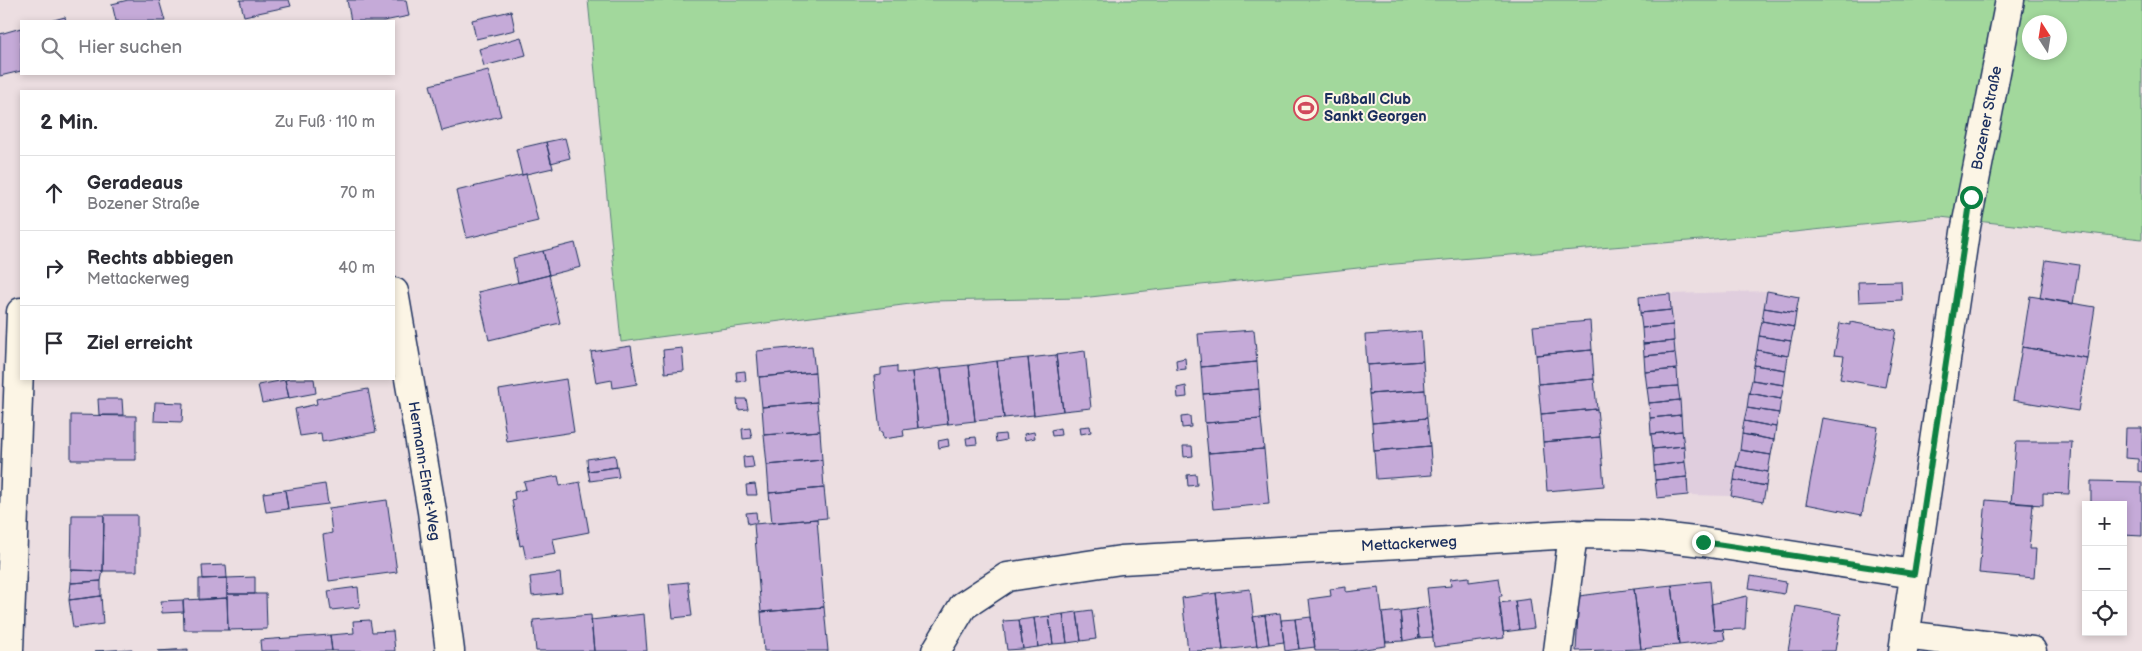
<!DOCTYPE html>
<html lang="de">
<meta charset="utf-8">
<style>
body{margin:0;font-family:"Balsamiq Sans",sans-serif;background:#f7f7f7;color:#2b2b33}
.controls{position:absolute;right:15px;bottom:15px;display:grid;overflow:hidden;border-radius:0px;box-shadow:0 2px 8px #0003}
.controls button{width:45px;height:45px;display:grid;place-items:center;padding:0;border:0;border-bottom:1px solid #e1e1e2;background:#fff;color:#2b2b33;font:25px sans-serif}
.compass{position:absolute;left:2022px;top:15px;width:45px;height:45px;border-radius:50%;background:#fff;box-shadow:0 2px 8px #0003;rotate:348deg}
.stop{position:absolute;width:15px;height:15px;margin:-11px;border:4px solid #0b8043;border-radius:50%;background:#fff}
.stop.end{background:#0b8043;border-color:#fff;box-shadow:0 1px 5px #0008}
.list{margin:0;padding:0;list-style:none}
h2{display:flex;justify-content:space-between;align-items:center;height:65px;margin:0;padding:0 20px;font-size:21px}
h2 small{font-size:16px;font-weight:400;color:#7c7c81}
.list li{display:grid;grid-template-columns:32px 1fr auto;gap:15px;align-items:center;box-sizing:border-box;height:75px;padding:0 20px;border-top:1px solid #e1e1e2}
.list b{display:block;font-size:19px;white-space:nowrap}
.list p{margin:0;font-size:16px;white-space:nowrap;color:#7c7c81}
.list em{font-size:16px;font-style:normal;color:#7c7c81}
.icon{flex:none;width:28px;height:28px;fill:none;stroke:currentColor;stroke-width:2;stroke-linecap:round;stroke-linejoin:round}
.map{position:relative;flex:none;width:2142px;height:651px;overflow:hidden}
.search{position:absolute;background:#fff;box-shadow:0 2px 8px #0003;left:20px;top:20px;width:375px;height:55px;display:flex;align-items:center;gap:12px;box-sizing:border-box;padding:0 18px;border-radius:0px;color:#7c7c81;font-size:19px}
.panel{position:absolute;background:#fff;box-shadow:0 2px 8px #0003;left:20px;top:90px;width:375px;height:290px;border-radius:0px}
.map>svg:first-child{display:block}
.built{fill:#e0cede}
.green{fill:#a2d89c;stroke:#5e847d;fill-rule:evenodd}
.building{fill:#c5aad8;stroke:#1b2f5e}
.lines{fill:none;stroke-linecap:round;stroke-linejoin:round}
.minor-casing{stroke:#1b2f5e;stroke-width:31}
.minor{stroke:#fcf5e5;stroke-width:28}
.route{stroke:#0b8043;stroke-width:6}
.labels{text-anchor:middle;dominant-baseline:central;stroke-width:4;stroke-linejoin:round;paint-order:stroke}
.poi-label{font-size:15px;font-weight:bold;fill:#1b2f5e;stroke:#fcf5e5;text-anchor:start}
.street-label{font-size:15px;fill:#1b2f5e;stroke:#fcf5e5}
</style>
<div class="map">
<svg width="2142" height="651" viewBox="0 0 2142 651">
<rect width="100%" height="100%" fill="#ecdee1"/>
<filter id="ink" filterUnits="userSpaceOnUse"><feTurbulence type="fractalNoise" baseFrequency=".02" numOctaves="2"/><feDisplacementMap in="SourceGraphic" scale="10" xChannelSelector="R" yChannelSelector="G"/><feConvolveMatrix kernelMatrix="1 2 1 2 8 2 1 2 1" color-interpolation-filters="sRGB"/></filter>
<g filter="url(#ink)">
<path class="built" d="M 1767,291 L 1731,496 L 1688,495 L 1670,294 Z"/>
<path class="green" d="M 588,0 L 2142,0 L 2142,239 L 1940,217 L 1765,235 L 1395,264 L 1081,298 L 933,301 L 621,342 ZM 2030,22 L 2060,22 L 2060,52 L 2030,52 Z"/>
<path class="building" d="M 128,0 L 159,0 L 165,21 L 116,21 L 112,4 Z
M 240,0 L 289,0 L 291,6 L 244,16 Z
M 347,0 L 406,0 L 409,16 L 384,21 L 351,21 Z
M 511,11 L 515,30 L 476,39 L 472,20 Z
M 65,17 L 66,21 L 50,21 Z
M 21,28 L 21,71 L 0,76 L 0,34 Z
M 521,37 L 526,55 L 484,66 L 479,49 Z
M 488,70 L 501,116 L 442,131 L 430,85 Z
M 565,138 L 570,158 L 551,163 L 546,142 Z
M 546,142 L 553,168 L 522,175 L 516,149 Z
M 526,174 L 538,221 L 467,238 L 456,191 Z
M 575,243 L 581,267 L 549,275 L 543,251 Z
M 543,251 L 549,275 L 518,283 L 513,258 Z
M 2046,260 L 2079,265 L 2073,304 L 2040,298 Z
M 549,275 L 560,323 L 489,340 L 478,292 Z
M 1901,281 L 1902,300 L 1859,302 L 1858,282 Z
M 1767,291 L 1799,297 L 1796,313 L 1764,308 Z
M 1670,294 L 1671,310 L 1640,313 L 1639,297 Z
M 2030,296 L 2095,307 L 2087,358 L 2022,347 Z
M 1764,308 L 1796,313 L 1794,327 L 1762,321 Z
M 1671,310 L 1673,325 L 1642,328 L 1640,313 Z
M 1590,321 L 1592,350 L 1536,355 L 1533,326 Z
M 1762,321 L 1794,327 L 1791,341 L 1759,336 Z
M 1850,322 L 1896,330 L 1885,387 L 1840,379 L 1844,356 L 1834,355 L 1840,323 L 1850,325 Z
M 1673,325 L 1674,341 L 1643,344 L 1642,328 Z
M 1254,330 L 1257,362 L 1201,367 L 1198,334 Z
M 1421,331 L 1423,361 L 1367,365 L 1365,335 Z
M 1759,336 L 1791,341 L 1788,356 L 1757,350 Z
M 1674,341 L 1675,353 L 1644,356 L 1643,344 Z
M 631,346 L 637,384 L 613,388 L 612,380 L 596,383 L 591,352 Z
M 812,346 L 815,372 L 759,377 L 757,351 Z
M 2022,347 L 2087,358 L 2078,411 L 2013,400 Z
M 682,348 L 684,371 L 665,373 L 663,350 Z
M 1592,350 L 1594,379 L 1538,384 L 1536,355 Z
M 1757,350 L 1788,356 L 1786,370 L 1754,365 Z
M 1085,351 L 1091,408 L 1063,411 L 1056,355 Z
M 1675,353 L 1677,369 L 1645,372 L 1644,356 Z
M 1056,355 L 1063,411 L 1034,415 L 1028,358 Z
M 1028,358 L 1034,415 L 1004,418 L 997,361 Z
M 1185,358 L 1186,369 L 1177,370 L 1176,360 Z
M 997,361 L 1004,418 L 975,421 L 969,365 Z
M 1423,361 L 1425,390 L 1369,394 L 1367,365 Z
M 1257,362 L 1259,389 L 1203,394 L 1201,367 Z
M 969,365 L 975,421 L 948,424 L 941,368 Z
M 1754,365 L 1786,370 L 1784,385 L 1752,380 Z
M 897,366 L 897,373 L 912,372 L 918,428 L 903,430 L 904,436 L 883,439 L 882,432 L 880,432 L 874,376 L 881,375 L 881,368 Z
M 941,368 L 948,424 L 918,428 L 912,372 Z
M 1677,369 L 1678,386 L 1647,388 L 1645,372 Z
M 745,371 L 746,381 L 737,382 L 736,372 Z
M 815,372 L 817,402 L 762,407 L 759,377 Z
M 290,379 L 314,379 L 316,393 L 289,398 L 285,380 Z
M 566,379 L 574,432 L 507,442 L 499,390 Z
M 1594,379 L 1597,409 L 1541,414 L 1538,384 Z
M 285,380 L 289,398 L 262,403 L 258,385 Z
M 1752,380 L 1784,385 L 1781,399 L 1749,393 Z
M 1186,386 L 1187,397 L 1178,398 L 1177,388 Z
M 1678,386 L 1680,400 L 1649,403 L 1647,388 Z
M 368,389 L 376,432 L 322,442 L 321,433 L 300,436 L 295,409 L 317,404 L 316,399 Z
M 1259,389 L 1261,419 L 1205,423 L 1203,394 Z
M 1425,390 L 1427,418 L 1372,423 L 1369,394 Z
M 1749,393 L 1781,399 L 1779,413 L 1747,408 Z
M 98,399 L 122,399 L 123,415 L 99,415 Z
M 737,399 L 746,399 L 748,409 L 738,410 Z
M 1680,400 L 1681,415 L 1650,418 L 1649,403 Z
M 155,402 L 183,403 L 182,422 L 154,421 Z
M 817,402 L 820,431 L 764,435 L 762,407 Z
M 1747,408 L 1779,413 L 1776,427 L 1744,421 Z
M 1597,409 L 1600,437 L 1543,442 L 1541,414 Z
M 71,415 L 136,416 L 136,460 L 71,460 Z
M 1681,415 L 1682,431 L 1651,434 L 1650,418 Z
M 1190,416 L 1191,427 L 1182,428 L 1181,417 Z
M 1427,418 L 1430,446 L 1374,451 L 1372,423 Z
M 1822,418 L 1878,427 L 1862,515 L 1806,504 Z
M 1261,419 L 1264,449 L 1208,453 L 1205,423 Z
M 1744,421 L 1776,427 L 1774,440 L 1742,434 Z
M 1090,426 L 1091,432 L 1081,434 L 1080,427 Z
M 750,428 L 752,438 L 743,439 L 742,429 Z
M 1060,428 L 1061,435 L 1052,436 L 1051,430 Z
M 2126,428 L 2142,428 L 2142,472 L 2138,471 L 2138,459 L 2125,458 Z
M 820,431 L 822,460 L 767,465 L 764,435 Z
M 1682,431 L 1684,446 L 1653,449 L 1651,434 Z
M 1034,432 L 1035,438 L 1025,440 L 1024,434 Z
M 1005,434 L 1006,440 L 996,442 L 995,435 Z
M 1742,434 L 1774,440 L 1771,455 L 1740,450 Z
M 976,437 L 977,444 L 967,445 L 966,438 Z
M 1600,437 L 1604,486 L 1547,491 L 1543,442 Z
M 948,439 L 949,446 L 939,448 L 938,441 Z
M 2016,442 L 2072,442 L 2069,494 L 2043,493 L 2043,505 L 2011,503 Z
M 1183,446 L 1192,446 L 1193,456 L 1184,457 Z
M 1430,446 L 1432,475 L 1376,479 L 1374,451 Z
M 1684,446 L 1685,462 L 1654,466 L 1653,449 Z
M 1264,449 L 1269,504 L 1213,509 L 1208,453 Z
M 1740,450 L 1771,455 L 1768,472 L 1736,466 Z
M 615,455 L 617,467 L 588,471 L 587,459 Z
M 752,456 L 754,467 L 744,468 L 743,457 Z
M 822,460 L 824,488 L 769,493 L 767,465 Z
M 1685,462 L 1687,477 L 1655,480 L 1654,466 Z
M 1736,466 L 1768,472 L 1766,486 L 1734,480 Z
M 617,467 L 619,477 L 590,481 L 588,471 Z
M 1196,474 L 1197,485 L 1188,486 L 1187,475 Z
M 558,476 L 560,486 L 580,482 L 589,532 L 553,539 L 556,554 L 526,559 L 523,545 L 520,546 L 512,500 L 515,499 L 514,492 L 526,489 L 524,482 Z
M 1687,477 L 1688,495 L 1657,498 L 1655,480 Z
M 1734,480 L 1766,486 L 1763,502 L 1731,496 Z
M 2091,481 L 2142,482 L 2142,536 L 2123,535 L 2123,505 L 2091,505 Z
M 325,484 L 328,504 L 288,509 L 285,490 Z
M 755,484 L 757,495 L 747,495 L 746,485 Z
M 824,488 L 827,518 L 772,523 L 769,493 Z
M 285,490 L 288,509 L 266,512 L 263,493 Z
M 387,500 L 397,572 L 329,581 L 323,535 L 332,533 L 329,508 Z
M 1986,500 L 2033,504 L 2029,549 L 2036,549 L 2034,578 L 1979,573 Z
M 756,512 L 757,522 L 748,524 L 746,513 Z
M 72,515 L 104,515 L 103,571 L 71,570 Z
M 104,515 L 137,515 L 137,571 L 103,571 Z
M 817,519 L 824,607 L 761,612 L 754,524 Z
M 226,565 L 227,578 L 203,579 L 202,566 Z
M 71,570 L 103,571 L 101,581 L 71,583 Z
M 560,573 L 562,593 L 532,596 L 530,577 Z
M 1751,576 L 1786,582 L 1784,594 L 1749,588 Z
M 255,577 L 255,594 L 227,594 L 227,578 Z
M 1469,577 L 1469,582 L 1499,578 L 1502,596 L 1499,596 L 1504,638 L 1434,647 L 1427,588 L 1451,586 L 1450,579 Z
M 227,578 L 227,598 L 199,600 L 199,579 Z
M 101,581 L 101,596 L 69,600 L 71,583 Z
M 1710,581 L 1714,630 L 1723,630 L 1725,640 L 1679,645 L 1672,585 Z
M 688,582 L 692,616 L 673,618 L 669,584 Z
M 1672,585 L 1679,645 L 1641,649 L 1634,589 Z
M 358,587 L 360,607 L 331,610 L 328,591 Z
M 1346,587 L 1346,592 L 1379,588 L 1386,646 L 1351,651 L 1315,651 L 1309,599 L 1331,596 L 1330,589 Z
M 1250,589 L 1257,646 L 1223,650 L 1216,593 Z
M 1634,589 L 1641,649 L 1576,651 L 1579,596 Z
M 1216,593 L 1223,650 L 1188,651 L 1182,598 Z
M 227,594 L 266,594 L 267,629 L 228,630 Z
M 101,596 L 103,624 L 73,628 L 69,600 Z
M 1747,596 L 1745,629 L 1714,630 L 1711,604 Z
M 227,598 L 228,630 L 184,630 L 183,600 Z
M 1530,599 L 1534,628 L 1519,630 L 1515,601 Z
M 183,600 L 184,612 L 162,613 L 161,601 Z
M 1515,601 L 1519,630 L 1503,632 L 1499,603 Z
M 1796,606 L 1841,614 L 1835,651 L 1788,651 Z
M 824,607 L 828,651 L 764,651 L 761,612 Z
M 1429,607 L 1433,637 L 1419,638 L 1416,609 Z
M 1416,609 L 1419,638 L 1403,641 L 1400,611 Z
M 1092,610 L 1096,639 L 1081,641 L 1077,612 Z
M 1400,611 L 1403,641 L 1386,642 L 1382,613 Z
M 1077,612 L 1081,641 L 1067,643 L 1063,614 Z
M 1280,613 L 1284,642 L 1269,644 L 1265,615 Z
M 644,614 L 647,651 L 594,651 L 591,620 Z
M 1063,614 L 1067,643 L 1053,644 L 1049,616 Z
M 591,615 L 594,651 L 536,651 L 533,620 Z
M 1265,615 L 1269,644 L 1257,646 L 1253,617 Z
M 1049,616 L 1053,644 L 1038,647 L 1034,618 Z
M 1311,617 L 1315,647 L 1299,649 L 1295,619 Z
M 1034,618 L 1038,647 L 1023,649 L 1019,620 Z
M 1295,619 L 1299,649 L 1285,651 L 1281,620 Z
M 370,620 L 372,632 L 393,631 L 395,651 L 332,651 L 330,635 L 354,633 L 353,621 Z
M 1019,620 L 1023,649 L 1007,650 L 1003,621 Z
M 330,635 L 332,651 L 261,651 L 260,640 Z
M 132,649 L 132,651 L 95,651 Z
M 188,649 L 188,651 L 158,651 Z"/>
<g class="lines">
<defs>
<path id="minor" d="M 394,292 L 432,511 L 450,651
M 1905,635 L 2032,651
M 9,651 L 21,312
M 936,651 L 963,606 L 1007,577 L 1121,560 L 1573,534 L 1642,535 L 1703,542 L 1914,574
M 1558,651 L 1573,534
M 1903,651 L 1965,232 L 2010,0"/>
</defs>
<use href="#minor" class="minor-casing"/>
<use href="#minor" class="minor"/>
</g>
</g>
<g class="lines" filter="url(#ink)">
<path class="route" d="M 1703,542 L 1914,574 L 1971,197"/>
</g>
<defs>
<symbol id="stadium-ring" viewBox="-11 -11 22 22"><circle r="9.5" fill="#fcf5e5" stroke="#d1495b" stroke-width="1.5"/><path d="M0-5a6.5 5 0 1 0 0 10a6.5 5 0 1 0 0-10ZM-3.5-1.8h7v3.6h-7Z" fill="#d1495b"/></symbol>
</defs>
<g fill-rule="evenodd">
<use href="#stadium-ring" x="1292" y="94" width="28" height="28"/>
</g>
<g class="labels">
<g class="poi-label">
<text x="1324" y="99">Fußball Club<tspan x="1324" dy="17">Sankt Georgen</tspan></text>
</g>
<g class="street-label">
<text transform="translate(1987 118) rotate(-79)">Bozener Straße</text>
<text transform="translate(424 471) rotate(81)">Hermann-Ehret-Weg</text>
<text transform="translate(1409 544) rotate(-3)">Mettackerweg</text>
</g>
</g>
</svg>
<div class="controls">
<button>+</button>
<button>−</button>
<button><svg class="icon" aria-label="locate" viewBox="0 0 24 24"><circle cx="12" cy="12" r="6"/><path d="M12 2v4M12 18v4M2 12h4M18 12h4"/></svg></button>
</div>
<svg class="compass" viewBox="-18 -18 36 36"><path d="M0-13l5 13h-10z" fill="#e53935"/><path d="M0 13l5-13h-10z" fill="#7c7c81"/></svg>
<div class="stop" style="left:1971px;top:197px"></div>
<div class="stop end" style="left:1703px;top:542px"></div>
<div class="search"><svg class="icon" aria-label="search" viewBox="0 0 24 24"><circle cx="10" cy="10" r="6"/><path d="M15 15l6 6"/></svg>Hier suchen</div>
<section class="panel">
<h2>2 Min.<small>Zu Fuß · 110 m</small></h2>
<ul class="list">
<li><svg class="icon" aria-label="ahead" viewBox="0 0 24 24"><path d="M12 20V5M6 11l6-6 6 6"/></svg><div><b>Geradeaus</b><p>Bozener Straße</p></div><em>70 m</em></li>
<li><svg class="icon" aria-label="right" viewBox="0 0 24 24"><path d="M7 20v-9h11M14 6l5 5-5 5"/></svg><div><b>Rechts abbiegen</b><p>Mettackerweg</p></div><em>40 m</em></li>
<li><svg class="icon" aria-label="arrive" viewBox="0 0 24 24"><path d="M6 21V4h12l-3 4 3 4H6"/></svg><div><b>Ziel erreicht</b></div></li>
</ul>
</section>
</div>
